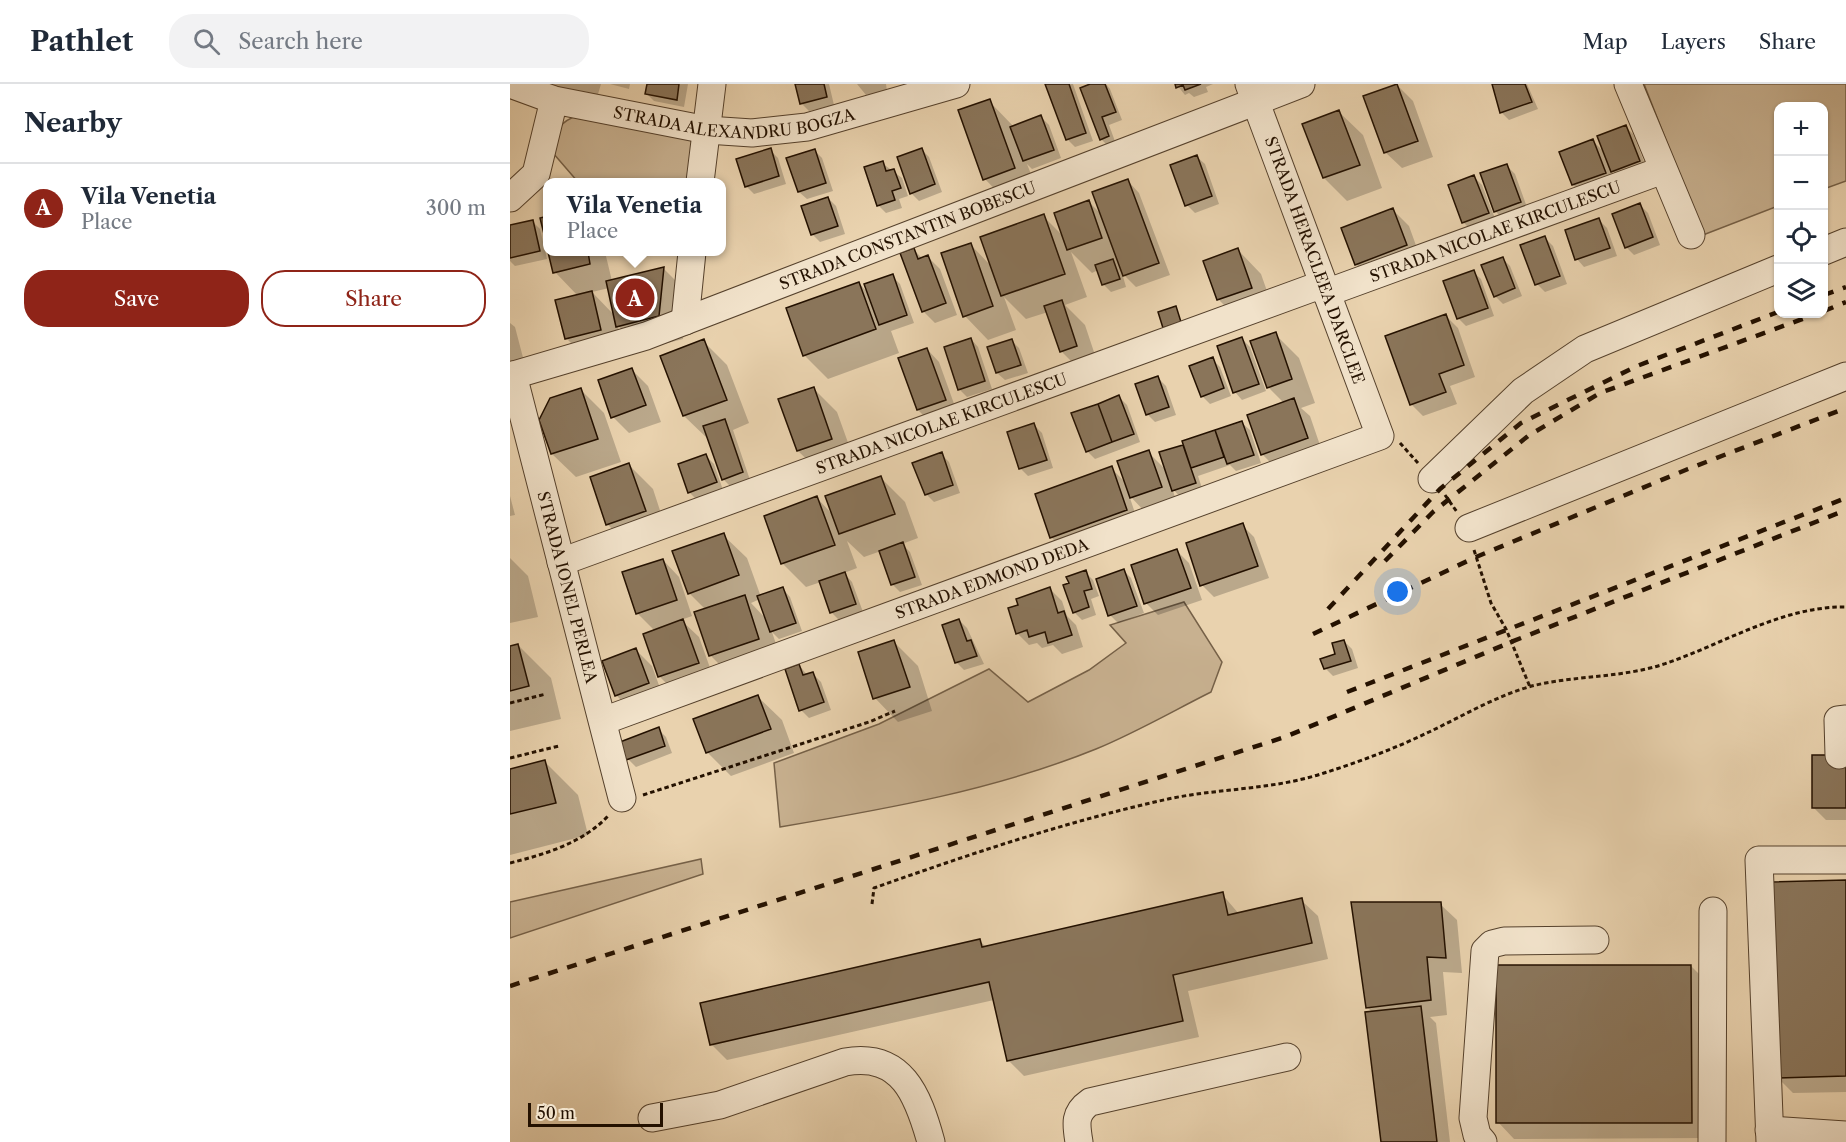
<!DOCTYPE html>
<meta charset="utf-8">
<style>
body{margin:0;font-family:"Libre Caslon Text",serif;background:#f2f2f3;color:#1f2937}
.controls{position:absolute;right:18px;top:18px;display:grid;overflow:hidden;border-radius:12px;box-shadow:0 2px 4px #0004}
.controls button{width:54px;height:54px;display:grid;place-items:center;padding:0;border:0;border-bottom:2px solid #e0e1e3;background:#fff;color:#1f2937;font:30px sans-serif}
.scale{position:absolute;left:18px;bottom:15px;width:135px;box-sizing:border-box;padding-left:6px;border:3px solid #241100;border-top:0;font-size:16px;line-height:21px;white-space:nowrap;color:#241100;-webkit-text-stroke:4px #f1e2ca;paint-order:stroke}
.you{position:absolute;left:888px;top:508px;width:21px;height:21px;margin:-15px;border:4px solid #fff;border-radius:50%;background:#1a73e8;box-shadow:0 0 0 9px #1a73e833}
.badge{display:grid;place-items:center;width:39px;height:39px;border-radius:50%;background:#8f2418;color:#fff;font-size:20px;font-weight:700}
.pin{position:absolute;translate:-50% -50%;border:3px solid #fff;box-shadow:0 2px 6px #0006}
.popup{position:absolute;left:33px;top:94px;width:183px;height:78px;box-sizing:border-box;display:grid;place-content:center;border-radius:12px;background:#fff;filter:drop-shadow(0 2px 4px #0005);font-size:20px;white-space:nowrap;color:#747a83}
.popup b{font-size:22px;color:#1f2937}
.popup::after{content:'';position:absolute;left:50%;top:100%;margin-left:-12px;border:12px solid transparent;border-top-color:#fff}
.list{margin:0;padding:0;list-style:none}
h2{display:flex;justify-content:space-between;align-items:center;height:78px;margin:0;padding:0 24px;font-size:26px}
h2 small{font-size:20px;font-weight:400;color:#747a83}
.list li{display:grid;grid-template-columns:39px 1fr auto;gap:18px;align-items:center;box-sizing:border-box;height:90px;padding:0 24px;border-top:2px solid #e0e1e3}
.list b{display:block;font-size:22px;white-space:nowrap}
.list p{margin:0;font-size:20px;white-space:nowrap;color:#747a83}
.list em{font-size:20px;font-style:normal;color:#747a83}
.actions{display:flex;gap:12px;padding:18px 24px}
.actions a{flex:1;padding:14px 0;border:2px solid #8f2418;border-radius:24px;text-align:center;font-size:21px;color:#8f2418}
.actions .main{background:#8f2418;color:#fff}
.icon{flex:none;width:33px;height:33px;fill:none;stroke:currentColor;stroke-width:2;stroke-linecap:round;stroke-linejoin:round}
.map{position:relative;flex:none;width:1336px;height:1058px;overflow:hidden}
header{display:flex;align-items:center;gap:36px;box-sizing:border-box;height:84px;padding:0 30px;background:#fff;border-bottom:2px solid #e0e1e3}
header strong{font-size:28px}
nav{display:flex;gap:33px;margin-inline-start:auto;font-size:21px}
.search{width:420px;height:54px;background:#f2f2f3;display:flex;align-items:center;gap:15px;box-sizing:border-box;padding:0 21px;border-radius:24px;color:#747a83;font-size:22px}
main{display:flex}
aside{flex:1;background:#fff}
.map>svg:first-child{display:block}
.green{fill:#c8b190;stroke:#766148;stroke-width:1.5}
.shadow{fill:#0003;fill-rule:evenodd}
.building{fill:#8a755a;stroke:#241100;stroke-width:1.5}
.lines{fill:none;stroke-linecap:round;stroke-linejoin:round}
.minor-casing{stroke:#55412c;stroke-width:29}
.path{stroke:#241100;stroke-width:3;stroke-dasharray:4.5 3;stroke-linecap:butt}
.minor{stroke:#f1e2ca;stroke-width:27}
.rail{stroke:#241100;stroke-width:4.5;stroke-dasharray:10 10;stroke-linecap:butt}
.labels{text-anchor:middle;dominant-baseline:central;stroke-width:5;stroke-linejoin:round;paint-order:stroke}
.street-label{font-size:16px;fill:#241100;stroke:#f1e2ca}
</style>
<header>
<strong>Pathlet</strong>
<div class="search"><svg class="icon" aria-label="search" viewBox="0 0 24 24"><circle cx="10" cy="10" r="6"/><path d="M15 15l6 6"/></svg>Search here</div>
<nav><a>Map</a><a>Layers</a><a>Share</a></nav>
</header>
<main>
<aside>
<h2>Nearby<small></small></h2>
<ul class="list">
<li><span class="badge">A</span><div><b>Vila Venetia</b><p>Place</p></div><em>300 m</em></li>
</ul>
<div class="actions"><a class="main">Save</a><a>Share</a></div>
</aside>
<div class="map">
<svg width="1336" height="1058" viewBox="0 0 1336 1058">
<rect width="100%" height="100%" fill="#e9d2ae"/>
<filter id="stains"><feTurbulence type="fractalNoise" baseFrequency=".00333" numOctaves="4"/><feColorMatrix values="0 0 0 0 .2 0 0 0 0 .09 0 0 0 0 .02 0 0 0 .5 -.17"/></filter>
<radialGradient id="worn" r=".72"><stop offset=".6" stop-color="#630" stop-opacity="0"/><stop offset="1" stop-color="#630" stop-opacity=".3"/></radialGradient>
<path class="green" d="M 1134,0 L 1336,0 L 1336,97 L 1314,105 L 1314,22 L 1268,22 L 1268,122 L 1193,151 Z
M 71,30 L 179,53 L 184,62 L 179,95 L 68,98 L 43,69 C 46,45 48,38 71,30 Z
M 674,518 L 712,578 L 701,608 C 663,627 625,649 586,665 C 485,706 376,725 270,743 L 264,679 L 369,640 L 479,585 L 518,618 L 579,586 L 616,559 L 600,541 Z
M 191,775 L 193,790 L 0,854 L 0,818 Z"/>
<path class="shadow" d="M 37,0 L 91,0 L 86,17 Z
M 100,0 L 120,0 L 119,5 Z
M 138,0 L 178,0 L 174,23 L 144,17 L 136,9 Z
M 287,0 L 319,0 L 324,21 L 299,27 L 291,19 Z
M 347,0 L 376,0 L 377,7 L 356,11 Z
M 537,0 L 563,0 L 583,57 L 565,63 L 557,55 Z
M 584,0 L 596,0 L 600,5 L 612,36 L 599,41 L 606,60 L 599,63 L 591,55 Z
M 666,0 L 703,0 L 696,3 L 698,8 L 684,13 L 679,9 L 675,11 Z
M 982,0 L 1017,0 L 1028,25 L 999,36 L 991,28 Z
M 887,1 L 903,17 L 923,73 L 892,84 L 875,68 Z
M 479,17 L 504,43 L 531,33 L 539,41 L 551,74 L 522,85 L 517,80 L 528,108 L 498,119 L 475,95 Z
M 829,28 L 853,51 L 872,104 L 837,117 L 814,94 Z
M 1116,43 L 1123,50 L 1137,85 L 1110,95 L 1102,87 L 1107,101 L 1075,113 L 1063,101 L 1083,57 L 1095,69 Z
M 411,65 L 419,73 L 432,108 L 409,117 L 401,109 Z
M 260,66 L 268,74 L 276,100 L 244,110 L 236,102 Z
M 304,66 L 312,74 L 323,107 L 297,115 L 289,108 Z
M 687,73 L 695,80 L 709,120 L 685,129 L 677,121 Z
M 372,79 L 392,94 L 398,112 L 389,115 L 392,124 L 376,129 L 369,122 L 356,84 Z
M 997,82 L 1005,90 L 1018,126 L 993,135 L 985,127 Z
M 964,93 L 972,101 L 986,137 L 961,146 L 953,138 Z
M 617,96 L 629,109 L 660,191 L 626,203 L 612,189 L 616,203 L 601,208 L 593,200 L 588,186 L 582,189 L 561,168 L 577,213 L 555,221 L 575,241 L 590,286 L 575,291 L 551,267 L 538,228 L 516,235 L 494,213 L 506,246 L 478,256 L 455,232 L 461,161 L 482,183 L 533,132 L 554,153 L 579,118 L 592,131 Z
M 318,114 L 326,122 L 335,150 L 310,158 L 302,150 Z
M 1130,121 L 1138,129 L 1150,161 L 1124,171 L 1116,163 Z
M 883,126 L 899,142 L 912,178 L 862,197 L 846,180 Z
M 1089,136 L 1097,144 L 1107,172 L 1074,183 L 1067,175 Z
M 22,137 L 30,145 L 37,175 L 5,182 L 0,177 L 0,143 Z
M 1035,154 L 1043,162 L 1057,200 L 1035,208 L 1027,200 Z
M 404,166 L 413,175 L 418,173 L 430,185 L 447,231 L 425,239 L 413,227 Z
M 728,166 L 751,190 L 764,227 L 732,239 L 708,215 Z
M 40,168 L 95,168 L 102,197 L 154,185 L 177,208 L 173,255 L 131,266 L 108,242 L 114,269 L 80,278 L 56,254 L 68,212 L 45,188 ZM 99,204 L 105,232 L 82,208 Z
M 992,174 L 1000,182 L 1012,212 L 993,220 L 985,212 Z
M 963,188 L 971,195 L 984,232 L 956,242 L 949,235 L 935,198 Z
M 382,192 L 390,200 L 404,239 L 381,247 L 389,269 L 318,295 L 294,271 L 349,199 L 359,210 Z
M 936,232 L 948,244 L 965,293 L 940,302 L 947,320 L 913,332 L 901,320 Z
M 0,239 L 5,243 L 16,285 L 0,289 Z
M 765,250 L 789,274 L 805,319 L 791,324 L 800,332 L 813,370 L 768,386 L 752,370 L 774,319 L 758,303 Z
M 461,255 L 468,263 L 482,305 L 457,313 L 449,305 Z
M 732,255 L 740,263 L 756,307 L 732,316 L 725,308 Z
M 501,256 L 509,264 L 518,289 L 495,296 L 487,289 L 479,264 Z
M 193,257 L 217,281 L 239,339 L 223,346 L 240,396 L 221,403 L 213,395 L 198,355 L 174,332 L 152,273 Z
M 417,265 L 429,278 L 447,328 L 420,338 L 408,326 L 390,275 Z
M 702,275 L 710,283 L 721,312 L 700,320 L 692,312 Z
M 122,286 L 138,302 L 151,338 L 119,349 L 103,333 Z
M 648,294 L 656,302 L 666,331 L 645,338 L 637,330 Z
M 303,304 L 327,328 L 345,378 L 312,390 L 288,367 L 270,316 Z
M 71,306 L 94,329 L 111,378 L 66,393 L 42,370 L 31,336 Z
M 609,313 L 617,321 L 630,358 L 585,375 L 577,367 Z
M 732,339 L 740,346 L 751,379 L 726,387 L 720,381 L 688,392 L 693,407 L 671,414 L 662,404 L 667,419 L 637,430 L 619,411 L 628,438 L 553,465 L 541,453 L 601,384 L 616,399 L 638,368 L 657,387 L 651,369 L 675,362 L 674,358 Z
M 524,341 L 532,349 L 543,384 L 518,392 L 510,384 Z
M 431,370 L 439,378 L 450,409 L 424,418 L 416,410 Z
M 196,372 L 204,380 L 213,406 L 187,416 L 179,408 Z
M 119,381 L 143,405 L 158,451 L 121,463 L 97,440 Z
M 371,394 L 395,418 L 408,454 L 392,460 L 400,468 L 412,501 L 390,508 L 382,500 L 371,467 L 354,473 L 337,457 L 347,484 L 334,489 L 342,498 L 353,528 L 329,536 L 321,528 L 311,498 L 296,503 L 272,479 L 307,414 L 323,431 Z
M 0,412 L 5,431 L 0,432 Z
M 732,441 L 744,453 L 759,494 L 704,513 L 692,501 Z
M 213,451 L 237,474 L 251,513 L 273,505 L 280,513 L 292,547 L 269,555 L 262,548 L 272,578 L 224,595 L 200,571 L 195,525 L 179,509 ZM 250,515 L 256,535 L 241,519 Z
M 667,467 L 679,479 L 692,516 L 648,531 L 636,519 Z
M 0,474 L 18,492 L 28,533 L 0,539 Z
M 153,476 L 169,493 L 182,532 L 171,536 L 189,553 L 204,595 L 166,609 L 150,593 L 135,551 L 145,547 L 127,529 Z
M 613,486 L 621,494 L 634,529 L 608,539 L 600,531 Z
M 575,488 L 583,496 L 589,512 L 581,515 L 586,531 L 572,536 L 564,528 L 560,500 Z
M 540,505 L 552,517 L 557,532 L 566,541 L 573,563 L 552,570 L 543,561 L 532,564 L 527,559 L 519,561 L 507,549 Z
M 449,536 L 457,544 L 474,580 L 454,586 L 446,578 Z
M 834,557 L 842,565 L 848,584 L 823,592 L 815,584 L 827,571 Z
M 384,558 L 408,582 L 422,627 L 388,638 L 365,614 L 350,569 Z
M 8,561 L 41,594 L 51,635 L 0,647 L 0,563 Z
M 126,566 L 142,582 L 154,615 L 122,627 L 106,611 Z
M 289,581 L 298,592 L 303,590 L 311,598 L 321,626 L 299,634 L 291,626 Z
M 248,613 L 272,636 L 284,669 L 221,692 L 197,668 Z
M 148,645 L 156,653 L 162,669 L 126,683 L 118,675 Z
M 1336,672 L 1336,736 L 1316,736 L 1304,724 Z
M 35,678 L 68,711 L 78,751 L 0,771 L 0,686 Z
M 1336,798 L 1336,1008 L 1283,1009 L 1267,993 L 1261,800 Z
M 712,810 L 729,830 L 791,816 L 808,832 L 818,875 L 678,907 L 689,953 L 514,992 L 498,976 L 484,916 L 217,976 L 201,960 L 470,857 L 476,863 Z
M 930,820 L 947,836 L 952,889 L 933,888 L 937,931 L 920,933 L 926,939 L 940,1058 L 872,1058 L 863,929 L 857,923 Z
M 1181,882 L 1197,898 L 1197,1054 L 1004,1055 L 988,1038 Z"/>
<path class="building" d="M 137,0 L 169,0 L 167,16 L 135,10 Z
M 285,0 L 314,0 L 317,13 L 290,20 Z
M 535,0 L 559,0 L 576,49 L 556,56 Z
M 580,0 L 595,0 L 606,28 L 592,33 L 599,52 L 590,56 L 570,4 Z
M 665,0 L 691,0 L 675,6 L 673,1 L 666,4 Z
M 887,0 L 908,57 L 874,69 L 853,12 Z
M 982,0 L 1015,0 L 1022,18 L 990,29 Z
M 480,15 L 505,84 L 473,96 L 448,26 Z
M 829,26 L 850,81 L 813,94 L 792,40 Z
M 531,31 L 544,66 L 513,77 L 500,43 Z
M 1116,41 L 1130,77 L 1101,88 L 1087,52 Z
M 1083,55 L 1096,89 L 1062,101 L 1049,68 Z
M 261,64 L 269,92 L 235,103 L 226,75 Z
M 412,64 L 425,100 L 400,110 L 387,73 Z
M 305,65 L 316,99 L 288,108 L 276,74 Z
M 687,71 L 702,112 L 675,122 L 660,81 Z
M 373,77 L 376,87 L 384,85 L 391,104 L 382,107 L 385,116 L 367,122 L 354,83 Z
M 997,80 L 1011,118 L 984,128 L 970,89 Z
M 964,91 L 979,129 L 952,139 L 938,101 Z
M 618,95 L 649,179 L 613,192 L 582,108 Z
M 318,113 L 328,142 L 301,151 L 291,122 Z
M 579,116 L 592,154 L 557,166 L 544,129 Z
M 1130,119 L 1143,153 L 1115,164 L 1102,130 Z
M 883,124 L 897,161 L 845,181 L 831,144 Z
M 534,130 L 555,190 L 491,212 L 470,153 Z
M 38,132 L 38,166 L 30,134 Z
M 1089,134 L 1100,164 L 1065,176 L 1055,146 Z
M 23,136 L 30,167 L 0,174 L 0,141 Z
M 1035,152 L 1050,192 L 1025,201 L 1010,161 Z
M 461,159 L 483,222 L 453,233 L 431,169 Z
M 404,164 L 408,175 L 418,171 L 436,219 L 412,228 L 390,169 Z
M 728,164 L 742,204 L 707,216 L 693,177 Z
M 38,168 L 78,168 L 80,180 L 43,189 Z
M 993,173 L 1005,204 L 984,213 L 971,181 Z
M 603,175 L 610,195 L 592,201 L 585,181 Z
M 154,183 L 149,232 L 106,243 L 96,197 Z
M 964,186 L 978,224 L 947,235 L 933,197 Z
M 383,190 L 397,231 L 369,241 L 354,200 Z
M 349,198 L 366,245 L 293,272 L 276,224 Z
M 82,207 L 91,246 L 55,255 L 45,216 Z
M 552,216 L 567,262 L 550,268 L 534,222 Z
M 666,222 L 671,238 L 653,244 L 648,228 Z
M 936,230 L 954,281 L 929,290 L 936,308 L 900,321 L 875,252 Z
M 766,248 L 782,295 L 757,304 L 740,257 Z
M 732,253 L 749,300 L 723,309 L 707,262 Z
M 461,254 L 475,297 L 448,306 L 434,263 Z
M 194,255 L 217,316 L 173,332 L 150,272 Z
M 502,255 L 511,281 L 486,289 L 477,263 Z
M 417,264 L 436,316 L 407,326 L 388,274 Z
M 703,273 L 714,304 L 691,313 L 679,282 Z
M 122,284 L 136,321 L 101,334 L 88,296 Z
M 648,292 L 659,323 L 636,331 L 625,300 Z
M 304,303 L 322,355 L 287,367 L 268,315 Z
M 71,304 L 88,355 L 41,370 L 29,336 L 40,314 Z
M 609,311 L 624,350 L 602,358 L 588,320 Z
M 784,314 L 798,354 L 751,371 L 737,331 Z
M 588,320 L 602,358 L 576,368 L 561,329 Z
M 215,335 L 233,388 L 212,396 L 193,342 Z
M 732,337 L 744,371 L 717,380 L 705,346 Z
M 524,339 L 537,376 L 509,385 L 497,348 Z
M 705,346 L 714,373 L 681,384 L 672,357 Z
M 673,361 L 686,399 L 662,407 L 649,368 Z
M 639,366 L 652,403 L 620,414 L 607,377 Z
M 432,368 L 443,401 L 415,411 L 402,379 Z
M 196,370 L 207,398 L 178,409 L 168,380 Z
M 119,379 L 136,427 L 96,441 L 80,393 Z
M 602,382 L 617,426 L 540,454 L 525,410 Z
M 371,392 L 385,430 L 329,450 L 315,412 Z
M 307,412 L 325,461 L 271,480 L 254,432 Z
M 733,439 L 748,482 L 690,502 L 676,459 Z
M 214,449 L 229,491 L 178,510 L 162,467 Z
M 393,458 L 405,493 L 381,501 L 369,467 Z
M 667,465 L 681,504 L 634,520 L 621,481 Z
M 153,475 L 167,516 L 126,530 L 112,488 Z
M 614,485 L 627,522 L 598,532 L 586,495 Z
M 576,486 L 582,505 L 574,507 L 579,523 L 563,529 L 553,501 L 559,499 L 556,493 Z
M 335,488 L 346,520 L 320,529 L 309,497 Z
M 273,503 L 286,539 L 260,548 L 247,512 Z
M 540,503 L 548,529 L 554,527 L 562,551 L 538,559 L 535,548 L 519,553 L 517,546 L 506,550 L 498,524 L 508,521 L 506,515 Z
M 235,511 L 249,555 L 199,572 L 184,528 Z
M 173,535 L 189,579 L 148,593 L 133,550 Z
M 449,535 L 457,557 L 461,556 L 467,572 L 445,579 L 432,541 Z
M 384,556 L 400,603 L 363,615 L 348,568 Z
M 834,556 L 841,577 L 814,585 L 810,575 L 825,570 L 822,559 Z
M 8,560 L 19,602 L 0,607 L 0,562 Z
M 126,564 L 139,599 L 105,612 L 92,577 Z
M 289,580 L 293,591 L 303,588 L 314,618 L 289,627 L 275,585 Z
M 248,611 L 261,645 L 196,669 L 183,635 Z
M 149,643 L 155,662 L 116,676 L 110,658 Z
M 1302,671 L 1336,671 L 1336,724 L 1302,724 Z
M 35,676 L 46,719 L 0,730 L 0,685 Z
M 1336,796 L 1336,992 L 1265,994 L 1260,798 Z
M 713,808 L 718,831 L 792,814 L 802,859 L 663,891 L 673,937 L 497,977 L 479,898 L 200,961 L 190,919 L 470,855 L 472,863 Z
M 841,818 L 931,818 L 936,874 L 917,873 L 921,916 L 856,924 Z
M 986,881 L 1181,881 L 1182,1039 L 986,1039 Z
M 911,922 L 927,1058 L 871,1058 L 855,928 Z"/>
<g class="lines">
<defs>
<g id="minor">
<path id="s1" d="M 0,0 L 44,16 L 197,46 L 242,49 L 297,43 L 446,0"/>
<path d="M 1118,0 L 1181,151"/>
<path d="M 190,98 L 202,0"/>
<path d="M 0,114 L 26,90 L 44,16"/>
<path d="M 1314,167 L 1336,158"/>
<path id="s2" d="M 816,209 L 1153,86"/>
<path d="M 175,237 L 182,168"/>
<path id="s3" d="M 3,291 L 112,714"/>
<path id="s4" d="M 0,292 L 136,252 L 791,0"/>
<path d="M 922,395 L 1013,307 L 1075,265 L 1268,185"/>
<path d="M 959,444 L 1336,292"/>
<path id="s5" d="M 51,478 L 813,200"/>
<path id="s6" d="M 93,637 L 870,352 L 739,0"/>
<path d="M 1329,671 L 1328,636 L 1336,635"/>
<path d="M 142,1034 L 210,1021 L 335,978 C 392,968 408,1011 421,1058"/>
<path d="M 1259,1046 L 1336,1051"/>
<path d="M 569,1058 C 566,1040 564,1029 580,1018 L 777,973"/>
<path d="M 973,1058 L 967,1051 L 963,1034 L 975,867 L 982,860 L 994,857 L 1085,856"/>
<path d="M 1202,1058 L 1203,827"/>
<path d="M 1260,1058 L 1249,776 L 1336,776"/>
</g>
</defs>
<use href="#minor" class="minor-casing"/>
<path class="path" d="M 890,359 L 908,379
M 935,411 L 947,428
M 964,466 L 981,519 L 996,545 L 1020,603
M 0,619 L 36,610
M 0,674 L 49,662
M 133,711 L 359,638 L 385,627
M 0,779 C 36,770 73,759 99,731
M 362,820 L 364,804 C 460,770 558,737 658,715 C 710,704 763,706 814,689 C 849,678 886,664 919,648 C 953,632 989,610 1026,601 C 1070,591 1114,594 1157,579 C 1215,559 1273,522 1336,523"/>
<use href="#minor" class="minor"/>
<path class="rail" d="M 1314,211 L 1336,203
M 1314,227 L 1336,218
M 875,477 L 923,428 L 1018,352 L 1090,309 L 1306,230
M 818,525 L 930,405 L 1011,339 L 1127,282 L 1268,228
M 803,550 L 966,473 L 1178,385 L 1336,324
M 837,608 L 1336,414
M 0,902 L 775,653 L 1001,558 L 1336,426"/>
</g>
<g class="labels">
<g class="street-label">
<text stroke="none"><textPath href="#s1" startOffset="230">STRADA ALEXANDRU BOGZA</textPath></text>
<text stroke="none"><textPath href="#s2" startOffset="180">STRADA NICOLAE KIRCULESCU</textPath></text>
<text stroke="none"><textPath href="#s4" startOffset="422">STRADA CONSTANTIN BOBESCU</textPath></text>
<text transform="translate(805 176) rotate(70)">STRADA HERACLEEA DARCLEE</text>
<text stroke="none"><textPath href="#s5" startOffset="405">STRADA NICOLAE KIRCULESCU</textPath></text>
<text stroke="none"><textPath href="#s6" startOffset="414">STRADA EDMOND DEDA</textPath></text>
<text stroke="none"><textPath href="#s3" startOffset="219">STRADA IONEL PERLEA</textPath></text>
</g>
</g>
<rect width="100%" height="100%" filter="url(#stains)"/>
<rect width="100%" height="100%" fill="url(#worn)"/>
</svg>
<div class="controls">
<button>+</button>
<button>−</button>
<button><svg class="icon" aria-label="locate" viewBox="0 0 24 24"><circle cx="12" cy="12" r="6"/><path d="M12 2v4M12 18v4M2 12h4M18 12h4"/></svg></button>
<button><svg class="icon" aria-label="layers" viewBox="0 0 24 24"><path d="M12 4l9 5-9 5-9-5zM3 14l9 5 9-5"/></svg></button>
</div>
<div class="scale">50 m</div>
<div class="you"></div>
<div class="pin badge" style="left:125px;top:214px">A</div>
<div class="popup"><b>Vila Venetia</b>Place</div>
</div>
</main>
